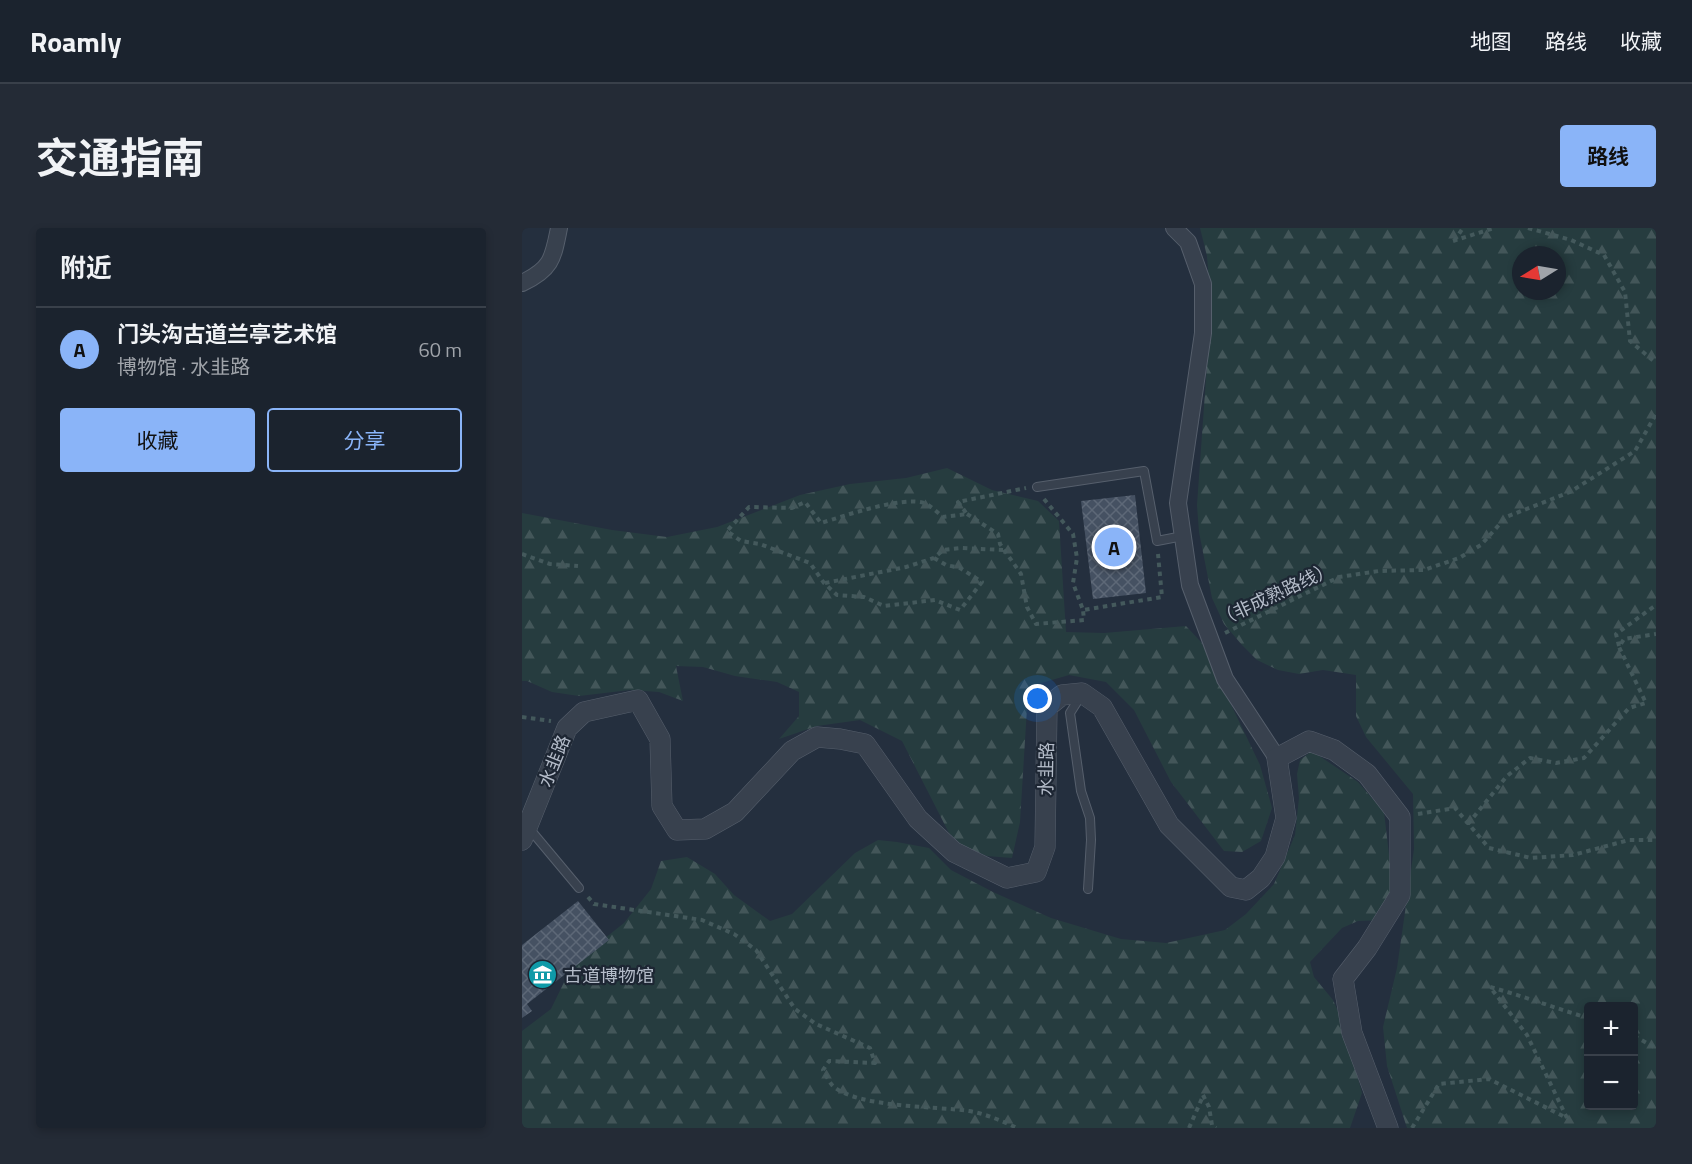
<!DOCTYPE html>
<html lang="zh">
<meta charset="utf-8">
<style>
body{margin:0;font-family:"Titillium Web","Noto Sans SC",sans-serif;background:#242b36;color:#f1f3f6}
.controls{position:absolute;right:18px;bottom:18px;display:grid;overflow:hidden;border-radius:6px;box-shadow:0 3px 9px #0003}
.controls button{width:54px;height:54px;display:grid;place-items:center;padding:0;border:0;border-bottom:2px solid #39404a;background:#1b232e;color:#f1f3f6;font:30px sans-serif}
.compass{position:absolute;left:990px;top:18px;width:54px;height:54px;border-radius:50%;background:#1b232e;box-shadow:0 3px 9px #0003;rotate:259deg}
.you{position:absolute;left:516px;top:471px;width:21px;height:21px;margin:-15px;border:4px solid #fff;border-radius:50%;background:#1a73e8;box-shadow:0 0 0 9px #1a73e833}
.badge{display:grid;place-items:center;width:39px;height:39px;border-radius:50%;background:#8ab4f8;color:#111;font-size:20px;font-weight:700}
.pin{position:absolute;translate:-50% -50%;border:3px solid #fff;box-shadow:0 2px 6px #0006}
.list{margin:0;padding:0;list-style:none}
h2{display:flex;justify-content:space-between;align-items:center;height:78px;margin:0;padding:0 24px;font-size:26px}
h2 small{font-size:20px;font-weight:400;color:#a0a4aa}
.list li{display:grid;grid-template-columns:39px 1fr auto;gap:18px;align-items:center;box-sizing:border-box;height:84px;padding:0 24px;border-top:2px solid #39404a}
.list b{display:block;font-size:22px;white-space:nowrap}
.list p{margin:0;font-size:20px;white-space:nowrap;color:#a0a4aa}
.list em{font-size:20px;font-style:normal;color:#a0a4aa}
.actions{display:flex;gap:12px;padding:18px 24px}
.actions a{flex:1;padding:14px 0;border:2px solid #8ab4f8;border-radius:6px;text-align:center;font-size:21px;color:#8ab4f8}
.actions .main{background:#8ab4f8;color:#111}
.map{position:relative;flex:none;width:1134px;height:900px;overflow:hidden;border-radius:6px}
header{display:flex;align-items:center;gap:36px;box-sizing:border-box;height:84px;padding:0 30px;background:#1b232e;border-bottom:2px solid #39404a}
header strong{font-size:28px}
nav{display:flex;gap:33px;margin-inline-start:auto;font-size:21px}
.intro{display:flex;align-items:center;justify-content:space-between;box-sizing:border-box;height:144px;padding:0 36px}
h1{margin:0;font-size:42px}
.button{padding:15px 27px;border-radius:6px;background:#8ab4f8;color:#111;font-size:21px;font-weight:700}
main{display:flex;gap:36px;padding:0 36px}
aside{flex:1;background:#1b232e;border-radius:6px;box-shadow:0 3px 9px #0003}
.map>svg:first-child{display:block}
.forest{fill:url(#forest-firs);fill-rule:evenodd}
.building{fill:url(#building-cross-hatch)}
.lines{fill:none;stroke-linecap:round;stroke-linejoin:round}
.service-casing{stroke:#565f6c;stroke-width:10}
.minor-casing{stroke:#565f6c;stroke-width:18}
.tertiary-casing{stroke:#565f6c;stroke-width:21}
.path{stroke:#44595c;stroke-width:4;stroke-dasharray:4.5 4.5;stroke-linecap:butt}
.service{stroke:#38414e;stroke-width:8}
.minor{stroke:#38414e;stroke-width:16}
.tertiary{stroke:#38414e;stroke-width:20}
.labels{text-anchor:middle;dominant-baseline:central;stroke-width:4.5;stroke-linejoin:round;paint-order:stroke}
.street-label{font-size:18px;fill:#b4bcc9;stroke:#1d2633}
.poi-label{font-size:18px;fill:#b4bcc9;stroke:#1d2633;text-anchor:start}
</style>
<header>
<strong>Roamly</strong>
<nav><a>地图</a><a>路线</a><a>收藏</a></nav>
</header>
<div class="intro"><h1>交通指南</h1><a class="button">路线</a></div>
<main>
<aside>
<h2>附近<small></small></h2>
<ul class="list">
<li><span class="badge">A</span><div><b>门头沟古道兰亭艺术馆</b><p>博物馆 · 水韭路</p></div><em>60 m</em></li>
</ul>
<div class="actions"><a class="main">收藏</a><a>分享</a></div>
</aside>
<div class="map">
<svg width="1134" height="900" viewBox="0 0 1134 900">
<defs>
<pattern id="forest-firs" width="22" height="20" patternUnits="userSpaceOnUse" patternTransform="scale(1.5)"><rect width="22" height="20" fill="#263c3f"/><path d="M5 1l3.5 6h-7zM16 11l3.5 6h-7z" fill="#435659"/></pattern>
<pattern id="building-cross-hatch" width="8" height="8" patternUnits="userSpaceOnUse" patternTransform="scale(1.5)"><rect width="8" height="8" fill="#455162"/><path d="M0 0l8 8M0 8l8-8" fill="none" stroke="#5d6877"/></pattern>
</defs>
<rect width="100%" height="100%" fill="#242f3e"/>
<path class="forest" d="M 678,0 L 1134,0 L 1134,900 L 885,900 L 865,838 L 861,799 L 875,740 L 892,621 L 891,566 L 844,509 L 834,488 L 834,447 L 801,442 L 777,446 L 756,442 L 735,432 L 720,417 L 702,396 L 690,370 L 677,304 L 675,277 L 689,80 L 685,28 ZM 999,27 L 1035,27 L 1035,63 L 999,63 ZM 1066,778 L 1112,778 L 1112,878 L 1066,878 Z
M 425,240 L 470,262 L 516,273 L 537,293 L 544,404 L 582,405 L 664,398 L 679,414 L 738,537 L 750,580 L 739,613 L 720,624 L 702,623 L 649,554 L 612,482 L 584,454 L 547,447 L 516,456 L 505,480 L 498,594 L 490,630 L 465,628 L 441,618 L 427,605 L 380,513 L 338,492 L 295,498 L 257,511 L 277,488 L 277,464 L 255,454 L 213,448 L 181,439 L 154,438 L 161,473 L 137,464 L 108,462 L 57,468 L 30,464 L 5,453 L 0,453 L 0,285 L 90,302 L 145,309 L 195,299 L 278,267 L 328,256 L 384,250 Z
M 790,523 L 836,554 L 862,584 L 873,678 L 863,692 L 836,693 L 820,700 L 788,734 L 792,749 L 811,772 L 820,792 L 840,865 L 828,900 L 0,900 L 0,803 L 29,781 L 47,744 L 73,718 L 102,695 L 129,661 L 139,633 L 165,629 L 193,646 L 212,667 L 248,693 L 270,686 L 333,625 L 356,612 L 375,614 L 407,620 L 429,642 L 471,664 L 529,690 L 599,711 L 644,715 L 703,702 L 724,686 L 752,656 L 773,607 L 777,570 L 775,546 L 778,532 Z"/>
<path class="building" d="M 613,267 L 624,365 L 571,371 L 559,273 Z
M 56,673 L 87,712 L 5,776 L 10,783 L 0,790 L 0,717 Z"/>
<g class="lines">
<defs>
<path id="service" d="M 515,259 L 622,243 L 635,313 L 661,308
M 560,466 L 548,485 L 559,563 L 568,590 L 569,612 L 566,661
M 6,599 L 57,660"/>
<path id="minor" d="M 652,0 L 666,14 L 681,56 L 681,105 L 656,275 L 668,357 L 703,451 L 755,530
M 0,55 C 30,41 31,30 37,0"/>
<path id="tertiary" d="M 0,612 L 45,500 L 62,484 L 116,472 L 138,511 L 140,578 L 155,602 L 183,601 L 213,584 L 270,523 L 295,509 L 318,511 L 343,516 L 396,591 L 432,624 L 485,650 L 514,644 L 523,619 L 525,479 L 540,467 L 560,465 L 580,479 L 647,597 L 709,659 L 724,662 L 739,650 L 753,629 L 764,590 L 755,530 L 787,513 L 812,522 L 845,546 L 878,589 L 878,667 L 845,720 L 821,751 L 830,805 L 866,900"/>
</defs>
<use href="#service" class="service-casing"/>
<use href="#minor" class="minor-casing"/>
<use href="#tertiary" class="tertiary-casing"/>
<path class="path" d="M 1006,0 L 1049,12 L 1082,27 L 1103,64 L 1108,113 L 1134,135
M 931,13 L 972,0
M 932,13 L 941,0
M 522,271 L 551,306 L 555,330 L 551,355 L 561,382 L 640,369 L 636,326
M 445,286 L 476,306 L 478,316 L 499,346 L 505,379 L 514,396 L 562,392 L 561,382
M 0,326 L 28,336 L 56,338
M 412,330 L 424,337 L 438,340 L 460,354 L 438,382 L 413,372 L 362,378 L 342,369 L 315,367 L 302,355 L 288,335 L 238,316 L 219,313 L 205,303 L 227,279 L 270,280 L 283,274 L 299,295 C 322,288 379,268 402,275 C 408,277 415,284 421,289 L 445,286 L 436,274 L 504,260
M 303,355 L 384,339 L 412,330 L 421,322 L 439,320 L 481,322
M 703,405 L 817,349 L 857,343 L 902,342 L 937,330 L 959,317 L 984,289 L 1048,264 L 1113,223 L 1134,186
M 1097,418 L 1094,406 L 1134,377
M 0,489 L 29,493
M 896,586 L 933,580 L 967,620 L 1009,630 L 1051,627 L 1107,612 L 1134,612
M 946,596 L 985,548 L 1008,530 L 1034,535 L 1062,530 L 1107,480 L 1124,475 L 1097,419 L 1102,411 L 1134,406
M 66,669 L 72,676 L 180,692 L 212,706 L 234,722 L 273,781 L 294,796 L 348,820 L 353,835 L 307,833 L 301,842 C 304,847 307,854 311,858 C 336,880 414,878 447,883 C 464,886 480,893 495,900
M 1112,808 L 1134,820
M 681,867 L 687,879 L 690,897 L 694,900
M 667,900 L 681,868
M 890,900 L 917,856 L 967,851 L 1045,890 L 1005,807 L 968,759 C 1001,768 1033,780 1066,790"/>
<use href="#service" class="service"/>
<use href="#minor" class="minor"/>
<use href="#tertiary" class="tertiary"/>
</g>
<defs>
<symbol id="museum-disc" viewBox="-11 -11 22 22"><circle r="9.5" fill="#0f9aa8" stroke="#1d2633"/><path d="M0-6L6-3V-2H-6V-3ZM-5-1h2V3h-2ZM-1-1h2V3h-2ZM3-1h2V3H3ZM-6 4H6V6H-6Z" fill="#fff"/></symbol>
</defs>
<g fill-rule="evenodd">
<use href="#museum-disc" x="4" y="730" width="33" height="33"/>
</g>
<g class="labels">
<g class="street-label">
<text transform="translate(753 366) rotate(-25)">（非成熟路线）</text>
<text transform="translate(32 533) rotate(-68)">水韭路</text>
<text transform="translate(524 541) rotate(-89)">水韭路</text>
</g>
<g class="poi-label">
<text x="42" y="747">古道博物馆</text>
</g>
</g>
</svg>
<div class="controls">
<button>+</button>
<button>−</button>
</div>
<svg class="compass" viewBox="-18 -18 36 36"><path d="M0-13l5 13h-10z" fill="#e53935"/><path d="M0 13l5-13h-10z" fill="#a0a4aa"/></svg>
<div class="you"></div>
<div class="pin badge" style="left:592px;top:319px">A</div>
</div>
</main>
